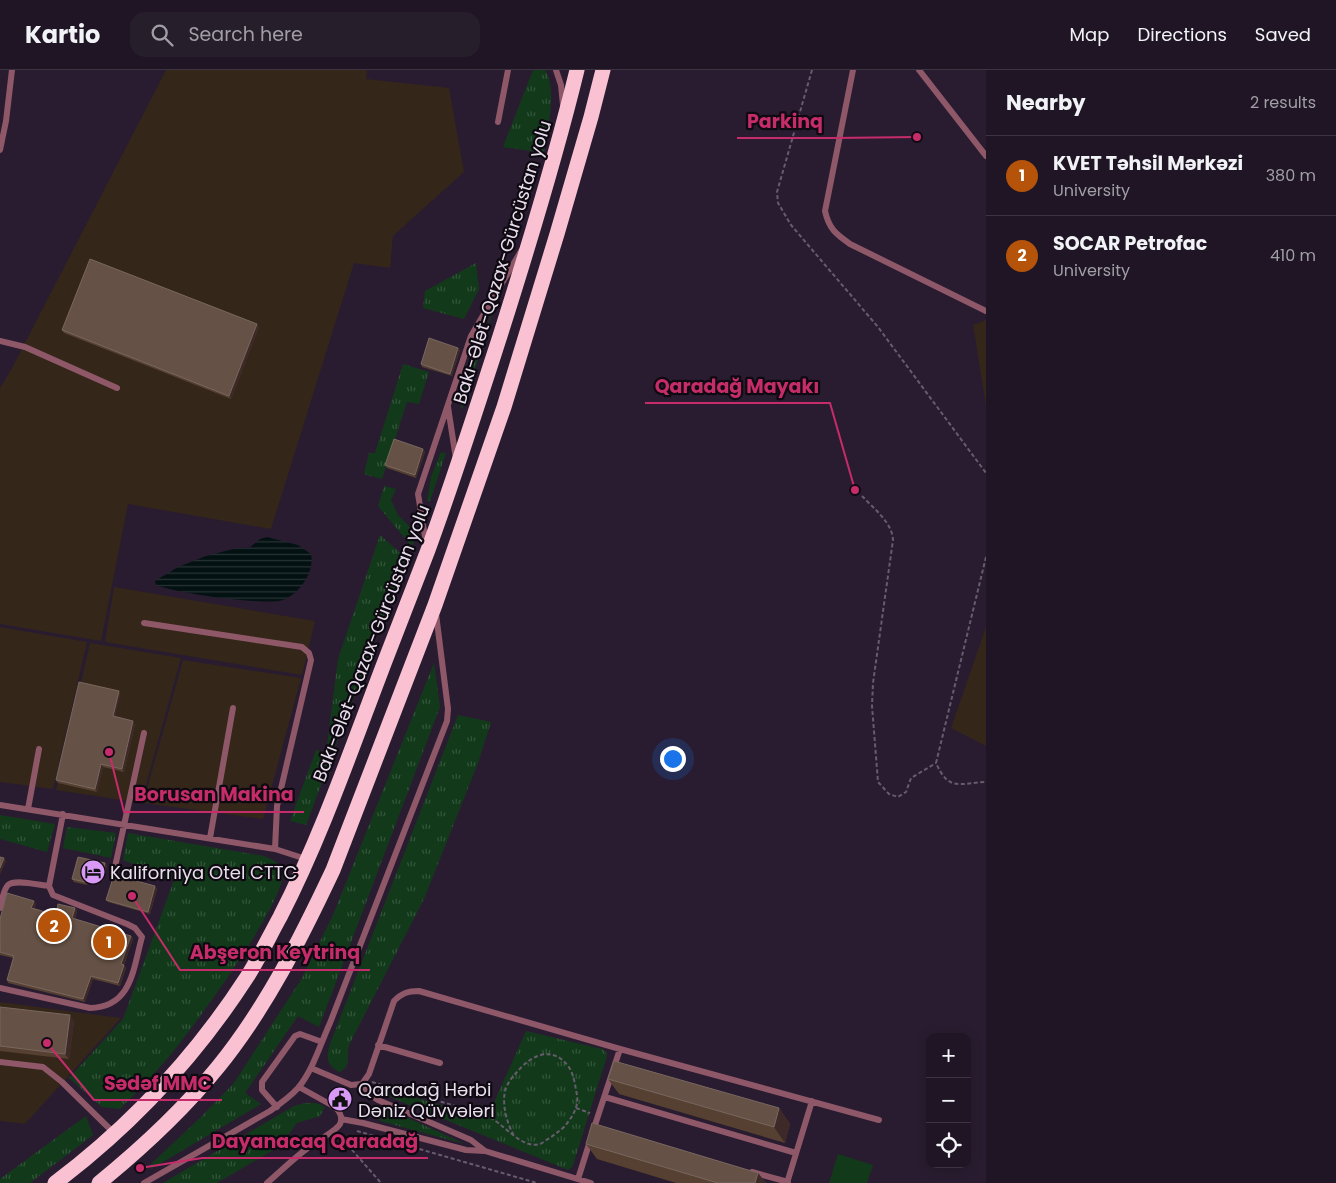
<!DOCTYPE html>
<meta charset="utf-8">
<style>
body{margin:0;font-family:Poppins,sans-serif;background:#271e2c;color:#f1f3f6}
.controls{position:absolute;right:15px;bottom:15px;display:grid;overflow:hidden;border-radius:10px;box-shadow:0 2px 12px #0003}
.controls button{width:45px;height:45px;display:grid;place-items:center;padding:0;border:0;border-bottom:1px solid #3c3441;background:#1f1524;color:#f1f3f6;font:25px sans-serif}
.you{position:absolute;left:672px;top:688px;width:18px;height:18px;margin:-12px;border:4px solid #fff;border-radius:50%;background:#1a73e8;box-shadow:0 0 0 8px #1a73e833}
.badge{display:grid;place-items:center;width:32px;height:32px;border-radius:50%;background:#b45309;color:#fff;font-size:16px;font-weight:700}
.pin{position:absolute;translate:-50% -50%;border:2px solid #fff;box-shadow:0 1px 5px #0006}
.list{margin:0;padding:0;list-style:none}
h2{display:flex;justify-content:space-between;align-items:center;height:65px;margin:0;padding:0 20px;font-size:21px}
h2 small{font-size:16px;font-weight:400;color:#a19fa6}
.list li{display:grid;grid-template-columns:32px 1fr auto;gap:15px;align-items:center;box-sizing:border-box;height:80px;padding:0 20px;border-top:1px solid #3c3441}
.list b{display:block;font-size:19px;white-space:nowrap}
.list p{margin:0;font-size:16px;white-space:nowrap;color:#a19fa6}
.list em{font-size:16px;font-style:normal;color:#a19fa6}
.icon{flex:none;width:28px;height:28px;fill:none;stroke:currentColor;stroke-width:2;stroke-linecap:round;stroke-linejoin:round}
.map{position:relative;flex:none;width:986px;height:1113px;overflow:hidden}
header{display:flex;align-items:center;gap:30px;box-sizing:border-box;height:70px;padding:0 25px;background:#1f1524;border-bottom:1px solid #3c3441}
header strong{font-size:24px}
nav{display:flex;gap:28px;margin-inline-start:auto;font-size:18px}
.search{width:350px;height:45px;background:#271e2c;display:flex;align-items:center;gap:12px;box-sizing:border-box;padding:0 18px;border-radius:15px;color:#a19fa6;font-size:19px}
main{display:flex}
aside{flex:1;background:#1f1524}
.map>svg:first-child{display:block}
.industrial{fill:#342619}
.grass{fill:url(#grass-tufts)}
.garden{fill:#123a1a}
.water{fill:url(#water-rules)}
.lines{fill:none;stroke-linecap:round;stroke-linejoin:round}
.path{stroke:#675c6e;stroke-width:2;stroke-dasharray:4 2.5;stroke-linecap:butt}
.lane{stroke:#8f5869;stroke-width:6}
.highway{stroke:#f9c1d1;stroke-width:15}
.wall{fill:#554031}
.shaded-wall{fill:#3d2a28}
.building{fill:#655145;stroke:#796760}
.labels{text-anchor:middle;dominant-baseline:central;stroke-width:4.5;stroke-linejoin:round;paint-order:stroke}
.street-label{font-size:18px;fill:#e8dfed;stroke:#0f0912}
.poi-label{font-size:18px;fill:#e8dfed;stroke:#0f0912;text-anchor:start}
.leader{fill:none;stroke:#c62c6a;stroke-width:2}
.callout-dot{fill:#c62c6a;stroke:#0f0912;stroke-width:2}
.callout-label{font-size:19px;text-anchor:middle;font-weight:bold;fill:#c62c6a;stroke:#0f0912;stroke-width:4.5;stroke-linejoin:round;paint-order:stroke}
</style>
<header>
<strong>Kartio</strong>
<div class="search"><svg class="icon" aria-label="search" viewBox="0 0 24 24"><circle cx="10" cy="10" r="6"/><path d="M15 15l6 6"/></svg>Search here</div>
<nav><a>Map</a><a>Directions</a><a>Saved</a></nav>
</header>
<main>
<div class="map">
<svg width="986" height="1113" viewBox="0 0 986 1113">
<defs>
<pattern id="grass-tufts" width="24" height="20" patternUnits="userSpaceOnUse" patternTransform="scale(1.25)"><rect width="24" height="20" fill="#123a1a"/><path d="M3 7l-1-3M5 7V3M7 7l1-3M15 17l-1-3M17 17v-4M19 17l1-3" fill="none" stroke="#34563c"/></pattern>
<pattern id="water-rules" width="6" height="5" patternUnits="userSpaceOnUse" patternTransform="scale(1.25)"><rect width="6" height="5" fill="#031112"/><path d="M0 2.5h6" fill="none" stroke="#283335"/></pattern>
</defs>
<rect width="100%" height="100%" fill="#291c30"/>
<path class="industrial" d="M 166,0 L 367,0 L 366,9 L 449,18 L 464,102 L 393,166 L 390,198 L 354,193 L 271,459 L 128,434 L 101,571 L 0,554 L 0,318 L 11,300 Z
M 986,250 L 986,336 L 973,255 Z
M 114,517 L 315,551 L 302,605 L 105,572 Z
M 0,557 L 87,572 L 53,719 L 0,712 Z
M 986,557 L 986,676 L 951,658 Z
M 90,573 L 181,588 L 141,733 L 56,720 Z
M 183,590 L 301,608 L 263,749 L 143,733 Z
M 0,932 L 121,948 L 25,1054 L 0,1051 Z"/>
<path class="grass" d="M 533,0 L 545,0 C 558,20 547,60 544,83 L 503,77 Z
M 476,193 L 479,219 L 464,249 L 423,238 L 425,221 Z
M 496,232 L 462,340 L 460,332 L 473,292 Z
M 403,294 L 429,302 L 419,334 L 407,332 L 382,409 L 364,404 L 369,383 L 375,383 Z
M 441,382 L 446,383 L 430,431 L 427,431 L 431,407 Z
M 384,416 L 396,419 L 391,430 L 398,445 L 417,464 L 412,477 L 378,436 Z
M 380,465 L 406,488 L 306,755 L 290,751 L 316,680 L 326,683 L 338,589 Z
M 434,593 L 440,637 L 319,957 L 298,946 L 245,1023 L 261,1034 L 151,1099 L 150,1095 L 202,1046 L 234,1013 L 302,908 L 333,845 Z
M 458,645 L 491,652 L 478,693 L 424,829 L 350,973 C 345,985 353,995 340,1002 C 326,995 326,988 330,974 Z
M 0,745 L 55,754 L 47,782 L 0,769 Z
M 67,757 L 116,763 L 111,788 L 63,778 Z
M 128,763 L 264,786 C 271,789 279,792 282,799 C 293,824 187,966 167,989 C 152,1006 136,1023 120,1039 L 102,1037 L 69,1008 L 123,949 L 174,810 L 123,790 Z
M 526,961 L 602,979 L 606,982 L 607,986 L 574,1092 L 572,1097 L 568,1100 L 378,1022 L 378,1017 L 487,1048 Z
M 306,1033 L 316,1033 L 325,1037 L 320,1046 L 297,1053 L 280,1076 L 217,1113 L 163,1113 L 294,1036 Z
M 384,1037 L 465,1074 L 380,1051 Z
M 86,1046 L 93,1065 L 30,1113 L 0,1113 L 0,1109 Z"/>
<path class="garden" d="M 838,1084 L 873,1095 L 867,1113 L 829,1113 Z"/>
<path class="water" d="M 267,467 L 298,475 L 311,484 C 315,501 300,524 283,530 C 264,536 175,523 156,515 L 155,511 L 178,497 L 206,486 L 237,478 L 249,478 L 260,469 Z"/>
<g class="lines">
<path class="path" d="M 812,0 L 777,122 L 778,133 L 791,155 L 878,257 L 986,403
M 862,426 C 874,439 892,452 893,470 L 873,613 L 872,636 L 878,712 L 889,724 L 898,727 L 906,722 L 911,708 L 936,693
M 986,487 L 936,693 C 949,722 959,713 986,712
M 372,1012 L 480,1043 C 485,1045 490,1047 494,1050 C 507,1058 523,1079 540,1074 C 543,1073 547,1069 550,1068 C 555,1064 560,1061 565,1056 C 572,1047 579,1037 577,1025 C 575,1015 574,1004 568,996 C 552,975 531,985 517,1002 C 512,1007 507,1014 505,1021 C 502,1036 507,1053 514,1066
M 576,1038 L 590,1043
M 357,1061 L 537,1113
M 339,1065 L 381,1113"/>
<path class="lane" d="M 556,0 L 561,15 L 563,35
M 853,0 L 825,141 C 829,159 836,164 850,174 L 986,241
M 919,0 L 986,86
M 498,52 L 508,0
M 0,80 L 6,51 L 12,0
M 0,271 L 25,277 L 117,318
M 448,337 L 456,389
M 426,473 L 418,424 L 471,266 L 521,181
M 144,553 L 302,577 L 309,583 L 311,590 L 277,736 L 275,779
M 0,735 L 275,779 L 306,789
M 28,739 L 39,679
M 210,768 L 233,638
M 115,797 L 144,663
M 0,838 C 2,831 3,820 8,815 C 15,809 39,815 49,816
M 0,918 L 90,938 C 132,937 133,899 142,867 L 135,858 L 127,854 L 53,825 L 49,816 L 63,744
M 378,975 L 440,993
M 0,992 L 43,997 L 62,1012 L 114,1063
M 311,998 L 351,1015 L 362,1014 L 369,1004 L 394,931 C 402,923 408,921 419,921 L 620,979 L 879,1050
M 362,1014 L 370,1025 L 378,1030 L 471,1070 L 485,1081 L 591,1113
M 605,1027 L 796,1083
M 277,1037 L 262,1020 L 262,1012 L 295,966 L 300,964 L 322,972
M 341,1049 L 363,1053 L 466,1080 L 485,1081
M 593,1061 L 620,979
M 752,1102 L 788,1112
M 578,1109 L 590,1071
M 144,1113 L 270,1041 C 280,1034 290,1027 298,1018 C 313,1000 320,975 330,953 L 447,651 L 448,639 L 436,544
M 267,1113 C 281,1101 294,1088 309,1077 C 316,1071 335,1062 340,1054 C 343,1048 340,1042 335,1037 L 299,1017
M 787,1113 L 812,1031"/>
<path class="highway" d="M 55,1113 C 132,1055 194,989 247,907 C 259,888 269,867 280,847 C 322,765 352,677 385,591 C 399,554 414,517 428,480 C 454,409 477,337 500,266 C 528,178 555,90 577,0
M 99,1113 C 142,1078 183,1040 218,997 C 266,938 301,868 333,800 L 435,535 L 504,337 L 557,164 L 591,47 L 603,0"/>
</g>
<path class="wall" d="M 257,254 L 259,257 L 231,329 L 64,263 L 62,260 Z
M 458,278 L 460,280 L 452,306 L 422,297 L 421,294 Z
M 423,379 L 425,382 L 416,408 L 387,398 L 385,395 Z
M 119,621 L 120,624 L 115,647 L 135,654 L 124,702 L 103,697 L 97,722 L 58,713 L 56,710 Z
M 105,793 L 107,796 L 103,811 L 89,808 L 87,815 L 74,812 L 72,809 Z
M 155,816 L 157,819 L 150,844 L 108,832 L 106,830 Z
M 36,834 L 34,838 L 56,845 L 75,838 L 77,841 L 75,849 L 131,866 L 133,869 L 124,895 L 126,898 L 120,916 L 93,909 L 85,932 L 8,913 L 7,910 L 13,888 L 0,885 L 0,849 Z
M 0,937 L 74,951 L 69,989 L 0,981 Z
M 608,1009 L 779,1038 L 790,1054 L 785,1073 L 619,1024 Z
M 346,1024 L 348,1027 L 343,1037 L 333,1030 L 332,1028 Z
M 586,1074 L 758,1103 L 766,1113 L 676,1113 L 597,1089 Z"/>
<path class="shaded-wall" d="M 257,254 L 259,257 L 231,329 L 229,326 Z
M 458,278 L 460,280 L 452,306 L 450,304 Z
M 423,379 L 425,382 L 416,408 L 415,405 Z
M 119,621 L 120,624 L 115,649 L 113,646 Z
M 133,651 L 135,654 L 124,702 L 122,699 Z
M 101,694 L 103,697 L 97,722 L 95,719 Z
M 4,788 L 6,791 L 0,805 L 0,798 Z
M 105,793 L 107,796 L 103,811 L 101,809 Z
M 87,805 L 89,808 L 87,815 L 85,812 Z
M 155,816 L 157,819 L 150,844 L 148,842 Z
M 34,831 L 36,834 L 33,840 L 31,838 Z
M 75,838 L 77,841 L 74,851 L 72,848 Z
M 131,866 L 133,869 L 124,895 L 126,898 L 120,916 L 118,913 L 121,894 Z
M 91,906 L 93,909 L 85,932 L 83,929 Z
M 70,945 L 74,951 L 69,989 L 65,984 Z
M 346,1024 L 348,1027 L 343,1037 L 341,1034 Z
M 779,1038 L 790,1054 L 785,1073 L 774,1057 Z
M 758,1103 L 766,1113 L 755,1113 Z"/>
<path class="building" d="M 90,189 L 257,254 L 229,326 L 62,260 Z
M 429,268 L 458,278 L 450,304 L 421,294 Z
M 394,369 L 423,379 L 415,405 L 385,395 Z
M 79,612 L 119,621 L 113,646 L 133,651 L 122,699 L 101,694 L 95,719 L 56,710 Z
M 0,787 L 4,788 L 0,798 Z
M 78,787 L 105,793 L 101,809 L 87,805 L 85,812 L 72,809 Z
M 114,805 L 155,816 L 148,842 L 106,830 Z
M 7,823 L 34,831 L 31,838 L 56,845 L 58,834 L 75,838 L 72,848 L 131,866 L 121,894 L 124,895 L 118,913 L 91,906 L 83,929 L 7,910 L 14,886 L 0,882 L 0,849 Z
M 0,937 L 70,945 L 65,984 L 0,976 Z
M 614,991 L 779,1038 L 774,1057 L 608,1009 Z
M 337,1019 L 346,1024 L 341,1034 L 332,1028 Z
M 592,1053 L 758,1103 L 755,1113 L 718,1113 L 586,1074 Z"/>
<defs>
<symbol id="hotel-disc" viewBox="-11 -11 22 22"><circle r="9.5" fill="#d99af7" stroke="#0f0912"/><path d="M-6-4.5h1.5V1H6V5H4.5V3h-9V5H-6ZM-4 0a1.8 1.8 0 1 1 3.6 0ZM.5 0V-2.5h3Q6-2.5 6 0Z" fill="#111"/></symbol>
<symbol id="civic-disc" viewBox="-11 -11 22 22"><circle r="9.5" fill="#d99af7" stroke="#0f0912"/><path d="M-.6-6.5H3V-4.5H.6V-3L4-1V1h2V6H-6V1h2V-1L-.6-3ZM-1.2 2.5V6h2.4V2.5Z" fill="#111"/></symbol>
</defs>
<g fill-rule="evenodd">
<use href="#hotel-disc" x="79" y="788" width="28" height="28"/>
<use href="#civic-disc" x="326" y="1015" width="28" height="28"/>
</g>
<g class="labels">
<g class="street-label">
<text transform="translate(502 192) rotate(-73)">Bakı-Ələt-Qazax-Gürcüstan yolu</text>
<text transform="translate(371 573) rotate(-69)">Bakı-Ələt-Qazax-Gürcüstan yolu</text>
</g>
<g class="poi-label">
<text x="110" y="802">Kaliforniya Otel CTTC</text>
<text x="358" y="1019">Qaradağ Hərbi<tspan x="358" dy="21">Dəniz Qüvvələri</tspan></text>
</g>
</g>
<path class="leader" d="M917 67L833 68H737M855 420L830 333H645M109 682L124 742H304M132 826L180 900H370M47 973L94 1030H222M140 1098L202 1088H428"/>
<g class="callout-dot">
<circle cx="917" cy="67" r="5"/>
<circle cx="855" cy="420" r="5"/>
<circle cx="109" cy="682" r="5"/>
<circle cx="132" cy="826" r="5"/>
<circle cx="47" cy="973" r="5"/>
<circle cx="140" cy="1098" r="5"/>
</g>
<g class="callout-label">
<text x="785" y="58">Parkinq</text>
<text x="737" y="323">Qaradağ Mayakı</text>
<text x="214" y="731">Borusan Makina</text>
<text x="275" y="889">Abşeron Keytrinq</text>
<text x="158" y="1020">Sədəf MMC</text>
<text x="315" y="1078">Dayanacaq Qaradağ</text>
</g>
</svg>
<div class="controls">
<button>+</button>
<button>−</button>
<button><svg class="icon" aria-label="locate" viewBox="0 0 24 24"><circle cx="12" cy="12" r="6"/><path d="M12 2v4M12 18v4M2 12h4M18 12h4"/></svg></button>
</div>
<div class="you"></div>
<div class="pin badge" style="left:109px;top:872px">1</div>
<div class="pin badge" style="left:54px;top:856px">2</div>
</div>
<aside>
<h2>Nearby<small>2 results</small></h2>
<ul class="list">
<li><span class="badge">1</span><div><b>KVET Təhsil Mərkəzi</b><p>University</p></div><em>380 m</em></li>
<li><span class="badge">2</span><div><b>SOCAR Petrofac</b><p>University</p></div><em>410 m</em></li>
</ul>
</aside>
</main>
